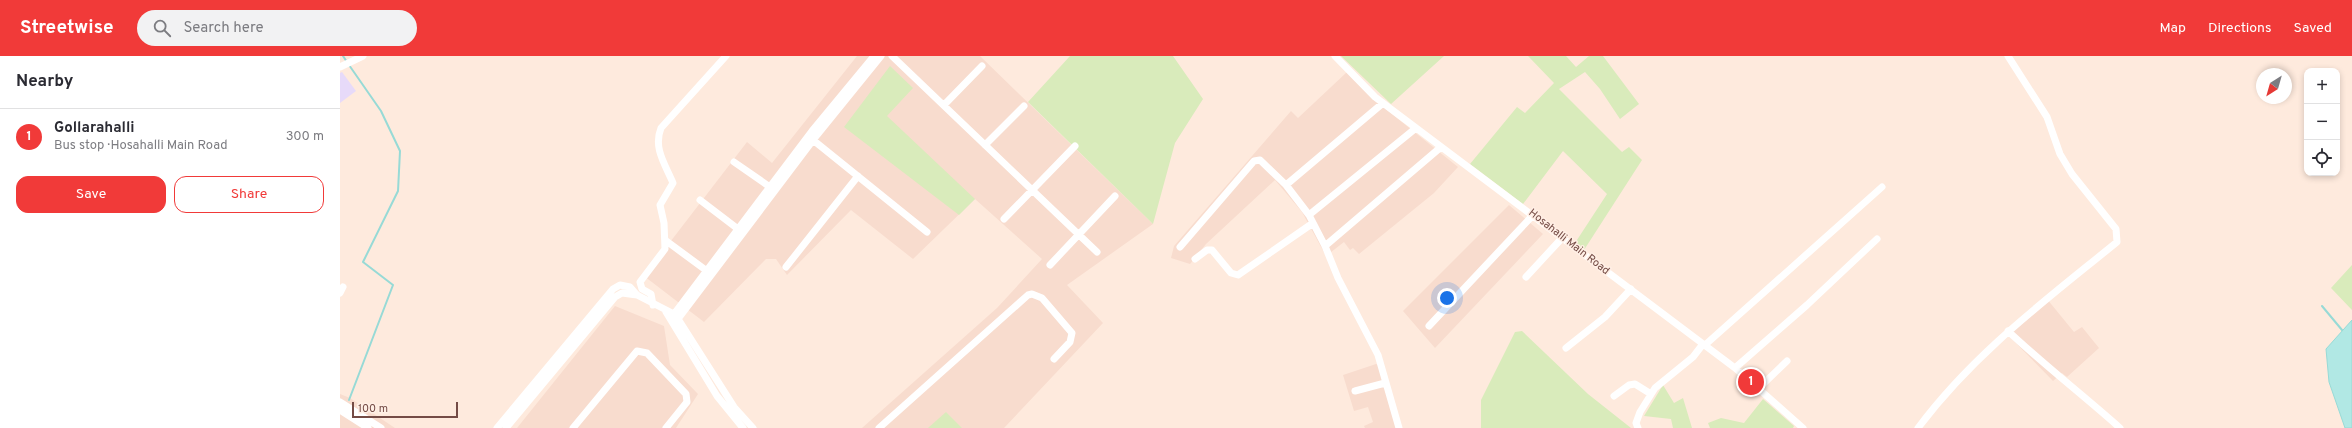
<!DOCTYPE html>
<meta charset="utf-8">
<style>
body{margin:0;font-family:Overpass,sans-serif;background:#f2f2f3;color:#2b2b33}
.controls{position:absolute;right:12px;top:12px;display:grid;overflow:hidden;border-radius:8px;box-shadow:0 2px 6px #0003}
.controls button{width:36px;height:36px;display:grid;place-items:center;padding:0;border:0;border-bottom:1px solid #e1e1e2;background:#fff;color:#2b2b33;font:20px sans-serif}
.compass{position:absolute;left:1916px;top:12px;width:36px;height:36px;border-radius:50%;background:#fff;box-shadow:0 2px 6px #0003;rotate:217deg}
.scale{position:absolute;left:12px;bottom:10px;width:106px;box-sizing:border-box;padding-left:4px;border:2px solid #744b45;border-top:0;font-size:11px;line-height:14px;white-space:nowrap;color:#744b45;-webkit-text-stroke:3px #ffefe5;paint-order:stroke}
.you{position:absolute;left:1107px;top:242px;width:14px;height:14px;margin:-10px;border:3px solid #fff;border-radius:50%;background:#1a73e8;box-shadow:0 0 0 6px #1a73e833}
.badge{display:grid;place-items:center;width:26px;height:26px;border-radius:50%;background:#f13a39;color:#fff;font-size:13px;font-weight:700}
.pin{position:absolute;translate:-50% -50%;border:2px solid #fff;box-shadow:0 1px 4px #0006}
.list{margin:0;padding:0;list-style:none}
h2{display:flex;justify-content:space-between;align-items:center;height:52px;margin:0;padding:0 16px;font-size:17px}
h2 small{font-size:13px;font-weight:400;color:#7c7c81}
.list li{display:grid;grid-template-columns:26px 1fr auto;gap:12px;align-items:center;box-sizing:border-box;height:56px;padding:0 16px;border-top:1px solid #e1e1e2}
.list b{display:block;font-size:15px;white-space:nowrap}
.list p{margin:0;font-size:13px;white-space:nowrap;color:#7c7c81}
.list em{font-size:13px;font-style:normal;color:#7c7c81}
.actions{display:flex;gap:8px;padding:12px 16px}
.actions a{flex:1;padding:9px 0;border:1px solid #f13a39;border-radius:12px;text-align:center;font-size:14px;color:#f13a39}
.actions .main{background:#f13a39;color:#fff}
.icon{flex:none;width:22px;height:22px;fill:none;stroke:currentColor;stroke-width:2;stroke-linecap:round;stroke-linejoin:round}
.map{position:relative;flex:none;width:2012px;height:372px;overflow:hidden}
header{display:flex;align-items:center;gap:24px;box-sizing:border-box;height:56px;padding:0 20px;background:#f13a39;color:#fff}
header strong{font-size:19px}
nav{display:flex;gap:22px;margin-inline-start:auto;font-size:14px}
.search{width:280px;height:36px;background:#f2f2f3;display:flex;align-items:center;gap:10px;box-sizing:border-box;padding:0 14px;border-radius:22px;color:#7c7c81;font-size:15px}
main{display:flex}
aside{flex:1;background:#fff}
.map>svg:first-child{display:block}
.residential{fill:#f8dcce}
.education{fill:#e7daf9}
.green{fill:#d9ebbb}
.water{fill:#b1e8e4;stroke:#97dad6}
.lines{fill:none;stroke-linecap:round;stroke-linejoin:round}
.stream{stroke:#97dad6;stroke-width:2}
.minor{stroke:#fff;stroke-width:7}
.labels{text-anchor:middle;dominant-baseline:central;stroke-width:3;stroke-linejoin:round;paint-order:stroke}
.street-label{font-size:11px;fill:#744b45;stroke:#ffefe5}
</style>
<header>
<strong>Streetwise</strong>
<div class="search"><svg class="icon" aria-label="search" viewBox="0 0 24 24"><circle cx="10" cy="10" r="6"/><path d="M15 15l6 6"/></svg>Search here</div>
<nav><a>Map</a><a>Directions</a><a>Saved</a></nav>
</header>
<main>
<aside>
<h2>Nearby<small></small></h2>
<ul class="list">
<li><span class="badge">1</span><div><b>Gollarahalli</b><p>Bus stop · Hosahalli Main Road</p></div><em>300 m</em></li>
</ul>
<div class="actions"><a class="main">Save</a><a>Share</a></div>
</aside>
<div class="map">
<svg width="2012" height="372" viewBox="0 0 2012 372">
<rect width="100%" height="100%" fill="#feeadd"/>
<path class="residential" d="M 517,0 L 640,0 L 813,168 L 727,229 L 763,267 L 664,372 L 522,372 L 657,252 L 702,203 L 635,143 L 573,203 L 511,154 L 447,219 L 436,203 L 426,203 L 364,266 L 304,220 L 407,86 L 432,107 Z
M 1007,16 L 1037,46 L 1118,111 L 1094,137 L 1019,198 L 1013,192 L 1010,194 L 1004,186 L 986,200 L 962,156 L 935,124 L 866,188 L 850,208 L 831,202 L 834,190 L 951,55 L 958,62 Z
M 1169,149 L 1203,178 L 1095,292 L 1063,255 Z
M 1707,243 L 1734,276 L 1742,271 L 1759,292 L 1727,321 L 1722,317 L 1713,325 L 1668,279 Z
M 275,250 L 324,270 L 330,309 L 358,338 L 336,372 L 177,372 Z
M 1036,308 L 1039,309 L 1057,372 L 1025,372 L 1024,370 L 1033,366 L 1028,351 L 1014,355 L 1003,319 Z
M 0,338 L 10,342 L 55,372 L 0,372 Z"/>
<path class="education" d="M 2,16 L 16,35 L 0,47 L 0,17 Z"/>
<path class="green" d="M 730,0 L 833,0 L 863,43 L 835,87 L 813,168 L 688,46 Z
M 1001,0 L 1104,0 L 1051,48 Z
M 1188,0 L 1226,0 L 1236,11 L 1249,0 L 1263,0 L 1299,48 L 1280,63 L 1260,33 L 1245,16 L 1219,33 L 1282,96 L 1289,91 L 1302,104 L 1244,194 L 1235,187 L 1267,138 L 1223,95 L 1183,148 L 1130,108 L 1177,51 L 1185,57 L 1214,27 Z
M 550,10 L 573,32 L 547,60 L 635,143 L 619,159 L 504,71 Z
M 2012,209 L 2012,254 L 1991,232 Z
M 1182,275 L 1248,338 L 1291,372 L 1141,372 L 1141,344 L 1175,276 Z
M 1323,329 L 1334,347 L 1343,342 L 1352,372 L 1333,372 L 1331,363 L 1304,360 Z
M 1423,343 L 1454,370 L 1453,372 L 1370,372 L 1368,367 L 1381,362 L 1404,367 Z
M 606,356 L 622,372 L 588,372 Z"/>
<path class="water" d="M 2012,264 L 2012,372 L 2005,372 L 1989,326 L 1986,293 Z"/>
<g class="lines">
<path class="stream" d="M 3,0 L 7,6
M 1982,250 L 2002,274
M 9,344 L 53,229 L 23,206 L 58,135 L 60,95 L 41,55 L 9,9"/>
<path class="minor" d="M 552,0 L 757,196
M 995,0 L 1035,41 L 1395,312 L 1463,372
M 0,11 L 23,0
M 604,49 L 642,10
M 473,84 L 587,176
M 645,89 L 684,50
M 394,106 L 430,131
M 946,129 L 1043,47
M 360,144 L 398,173
M 969,159 L 1076,72
M 664,163 L 735,90
M 325,184 L 367,215
M 985,190 L 1101,91
M 840,191 L 914,105 L 920,104 L 946,129 L 969,159 L 985,190 L 998,222 L 1038,299 L 1059,372
M 855,203 L 867,194 L 872,194 L 891,217 L 898,219 L 973,167
M 710,209 L 775,140
M 446,211 L 518,120
M 1186,221 L 1223,181
M 0,237 L 3,231
M 313,249 L 311,238 L 302,233 L 300,226 L 325,193 L 324,167 L 320,149 L 333,127 C 325,108 313,92 321,72 L 386,0
M 326,256 L 377,340 L 403,372
M 334,258 L 472,75 L 534,0
M 338,263 L 477,79 L 541,0
M 1089,270 L 1194,158
M 1668,275 C 1704,309 1743,339 1780,372
M 1365,289 L 1542,131
M 1226,292 L 1265,261 L 1291,233
M 1395,312 L 1467,249 L 1537,183
M 1419,332 L 1447,305
M 1015,335 L 1045,327
M 1274,340 L 1289,329 L 1295,328 L 1311,338
M 0,346 L 41,372
M 0,354 L 28,372
M 157,372 L 273,233 L 280,229 L 290,231 L 297,239 L 334,258 L 338,263 L 394,351 L 413,372
M 166,372 L 275,241 L 282,237 L 297,239
M 233,372 L 297,295 L 307,297 L 346,338 L 347,346 L 326,372
M 539,372 L 688,239 L 692,238 L 702,242 L 732,277 L 730,286 L 714,303
M 1298,372 L 1296,367 L 1300,356 L 1315,332 L 1353,301 L 1363,288
M 1578,372 C 1634,297 1706,244 1777,186 L 1776,173 L 1732,118 L 1720,98 L 1707,61 L 1668,0"/>
</g>
<g class="labels">
<g class="street-label">
<text transform="translate(1229 186) rotate(38)">Hosahalli Main Road</text>
</g>
</g>
</svg>
<div class="controls">
<button>+</button>
<button>−</button>
<button><svg class="icon" aria-label="locate" viewBox="0 0 24 24"><circle cx="12" cy="12" r="6"/><path d="M12 2v4M12 18v4M2 12h4M18 12h4"/></svg></button>
</div>
<svg class="compass" viewBox="-18 -18 36 36"><path d="M0-13l5 13h-10z" fill="#e53935"/><path d="M0 13l5-13h-10z" fill="#7c7c81"/></svg>
<div class="scale">100 m</div>
<div class="you"></div>
<div class="pin badge" style="left:1411px;top:326px">1</div>
</div>
</main>
